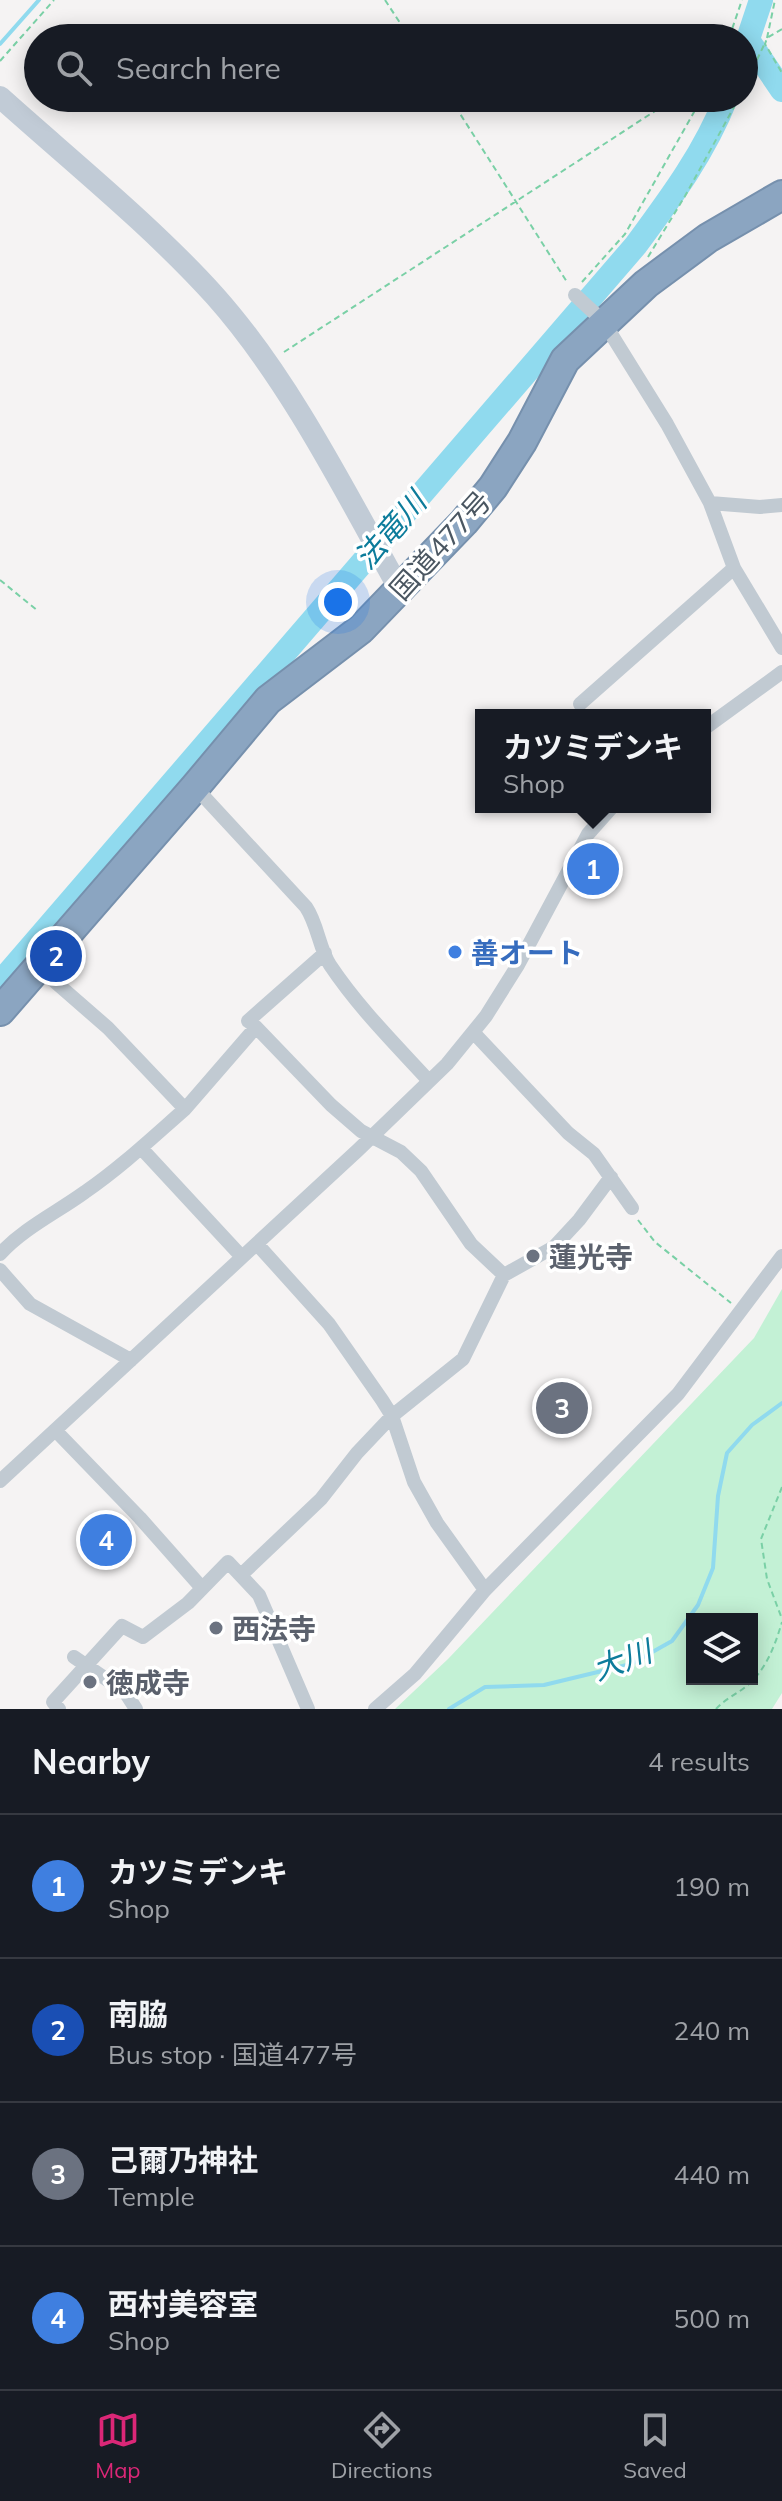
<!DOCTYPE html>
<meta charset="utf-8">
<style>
body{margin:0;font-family:Mulish,"Noto Sans JP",sans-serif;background:#20242c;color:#f1f3f6}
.controls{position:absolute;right:24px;bottom:24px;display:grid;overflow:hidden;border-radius:0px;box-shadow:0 4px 20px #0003}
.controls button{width:72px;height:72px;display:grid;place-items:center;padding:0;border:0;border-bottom:2px solid #363941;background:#171b24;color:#f1f3f6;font:40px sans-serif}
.you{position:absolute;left:338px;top:602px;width:28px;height:28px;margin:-20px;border:6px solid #fff;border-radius:50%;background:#1a73e8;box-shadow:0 0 0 12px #1a73e833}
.badge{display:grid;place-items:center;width:52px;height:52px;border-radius:50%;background:#db2777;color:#fff;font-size:26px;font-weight:700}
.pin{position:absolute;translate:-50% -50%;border:4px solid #fff;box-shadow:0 2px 8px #0006}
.popup{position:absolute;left:475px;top:709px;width:236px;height:104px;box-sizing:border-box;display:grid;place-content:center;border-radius:0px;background:#171b24;filter:drop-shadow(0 2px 6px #0005);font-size:26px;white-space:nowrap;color:#9ea1a6}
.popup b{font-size:30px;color:#f1f3f6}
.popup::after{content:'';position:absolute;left:50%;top:100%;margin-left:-16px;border:16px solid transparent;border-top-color:#171b24}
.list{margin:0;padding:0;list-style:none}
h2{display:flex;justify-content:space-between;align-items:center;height:104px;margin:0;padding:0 32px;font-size:34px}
h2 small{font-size:26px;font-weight:400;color:#9ea1a6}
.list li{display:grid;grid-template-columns:52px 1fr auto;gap:24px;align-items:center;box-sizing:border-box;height:144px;padding:0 32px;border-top:2px solid #363941}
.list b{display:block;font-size:30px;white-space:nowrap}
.list p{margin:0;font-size:26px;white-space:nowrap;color:#9ea1a6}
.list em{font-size:26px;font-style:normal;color:#9ea1a6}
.icon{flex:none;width:44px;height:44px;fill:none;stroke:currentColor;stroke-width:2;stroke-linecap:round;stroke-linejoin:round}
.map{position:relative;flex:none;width:782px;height:1709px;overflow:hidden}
.search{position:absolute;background:#171b24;box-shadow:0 4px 20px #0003;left:24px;right:24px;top:24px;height:88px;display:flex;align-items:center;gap:20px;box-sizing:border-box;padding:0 28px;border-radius:44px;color:#9ea1a6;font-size:30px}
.sheet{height:680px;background:#171b24}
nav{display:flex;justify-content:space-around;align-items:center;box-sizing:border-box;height:112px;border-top:2px solid #363941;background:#171b24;font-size:22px;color:#9ea1a6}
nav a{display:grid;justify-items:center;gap:4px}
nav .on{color:#db2777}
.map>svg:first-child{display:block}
.green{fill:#c3f1d5;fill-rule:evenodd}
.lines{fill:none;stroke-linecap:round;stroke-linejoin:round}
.stream{stroke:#90daee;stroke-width:4}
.river{stroke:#90daee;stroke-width:24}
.highway-casing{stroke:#7690ad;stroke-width:32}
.path{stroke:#7ad0a6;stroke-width:2;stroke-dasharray:6 4;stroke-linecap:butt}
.street{stroke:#c1cad2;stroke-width:14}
.secondary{stroke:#c1cbd6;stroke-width:22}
.highway{stroke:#8ba5c1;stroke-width:28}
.shop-dot{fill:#3f7fe0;stroke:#fff;stroke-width:3}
.worship-dot{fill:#6b7280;stroke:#fff;stroke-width:3}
.labels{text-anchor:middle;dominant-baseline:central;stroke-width:7;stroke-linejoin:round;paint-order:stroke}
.street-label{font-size:28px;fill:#4a5661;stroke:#fff}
.shop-label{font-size:28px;font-weight:bold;fill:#366cbe;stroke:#fff;text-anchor:start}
.worship-label{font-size:28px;font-weight:bold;fill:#5b616d;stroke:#fff;text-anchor:start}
.water-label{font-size:30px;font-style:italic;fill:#0c7c9b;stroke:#fff}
</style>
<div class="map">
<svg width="782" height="1709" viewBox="0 0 782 1709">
<rect width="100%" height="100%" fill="#f5f3f3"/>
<path class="green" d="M 782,1289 L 782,1693 L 772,1709 L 395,1709 L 448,1659 L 754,1338 ZM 692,1619 L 752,1619 L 752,1679 L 692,1679 Z"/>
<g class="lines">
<path class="stream" d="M 0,44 L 39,0
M 449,1709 L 485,1687 L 544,1685 L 631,1664 L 672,1641 L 698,1605 L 713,1568 L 718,1496 L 727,1453 L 752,1425 L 782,1403"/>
<path class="river" d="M 748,40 L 782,90
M 744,51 L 761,0
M 0,983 L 636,245 C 670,199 705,152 726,98"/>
<defs>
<path id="highway" d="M 0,1011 L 195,787 L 268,700 L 361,629 L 464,522 L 493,487 L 522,442 L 565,360 L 646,284 L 708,238 L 782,195"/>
</defs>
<use href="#highway" class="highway-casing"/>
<path class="path" d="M 385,0 L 410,38
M 782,29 L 767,38 L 765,44 L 782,73
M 729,38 L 742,0
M 767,38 L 775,0
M 0,61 L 54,0
M 744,87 L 764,45
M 450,98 L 567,282
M 648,257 L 685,196 L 739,98
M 582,282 L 625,234 L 702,98
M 284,352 L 675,98
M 0,580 L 38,611
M 638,1220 L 655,1242 L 731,1303
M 782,1487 L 761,1539 L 767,1579 L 782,1619
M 716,1709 C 725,1699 737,1694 748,1685 C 767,1668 775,1645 782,1622"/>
<path class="street" d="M 575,295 L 603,321 L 667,424 L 710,503 L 734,568 L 782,648
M 710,503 L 760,507 L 782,505
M 580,704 L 734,568
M 705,728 L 782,672
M 195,787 L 306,907 C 318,925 319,948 330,965 C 358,1007 395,1044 429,1081
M 325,953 L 248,1021 L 256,1027 L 331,1105 L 361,1131 L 401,1152 L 421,1171 L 471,1244 L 504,1275
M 473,1032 L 568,1133 L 594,1154 L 632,1208
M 185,1109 L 256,1027
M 141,1148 L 242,1257
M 257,1244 L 329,1324 L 382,1400 L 392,1416 L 414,1482 L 437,1523 L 485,1590
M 0,1254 C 24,1228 56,1213 85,1192 C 120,1168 152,1138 185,1109 L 108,1028 L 38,967
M 0,1270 L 30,1304 L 131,1360
M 55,1430 L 140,1518 L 202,1588
M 0,1481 L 358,1150 L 447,1064 L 486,1016 L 518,965 L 588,834 L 612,807
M 241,1575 L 321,1499 L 357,1453 L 392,1416 L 463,1359 L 504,1275 L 554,1247 L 579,1220 L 611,1177
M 74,1657 L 125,1692 L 136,1709
M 59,1709 L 53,1702 L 122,1626 L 143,1637 L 188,1603 L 228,1562 L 259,1595 L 308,1709
M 375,1709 L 415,1674 L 485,1590 L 678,1394 L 782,1256"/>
<path class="secondary" d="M 0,97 C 70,160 152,226 215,296 C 289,379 346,493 400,590"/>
<use href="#highway" class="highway"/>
</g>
<circle class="shop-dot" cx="455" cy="952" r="8"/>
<g class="worship-dot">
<circle cx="533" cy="1256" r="8"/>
<circle cx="216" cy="1628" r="8"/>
<circle cx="90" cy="1682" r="8"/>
</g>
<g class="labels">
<g class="street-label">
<text transform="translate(440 545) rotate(-48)">国道477号</text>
</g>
<g class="shop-label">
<text x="471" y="952">善オート</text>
</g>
<g class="worship-label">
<text x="549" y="1256">蓮光寺</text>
<text x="232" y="1628">西法寺</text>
<text x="106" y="1682">徳成寺</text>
</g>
<g class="water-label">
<text transform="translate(390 530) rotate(-49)">法竜川</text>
<text transform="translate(622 1660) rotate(-20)">大川</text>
</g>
</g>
</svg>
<div class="controls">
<button><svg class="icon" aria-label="layers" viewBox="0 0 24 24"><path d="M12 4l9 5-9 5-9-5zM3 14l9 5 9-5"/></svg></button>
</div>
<div class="you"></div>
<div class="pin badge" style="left:593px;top:869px;background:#3f7fe0">1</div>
<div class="popup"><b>カツミデンキ</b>Shop</div>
<div class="pin badge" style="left:56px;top:956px;background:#1a4fb4">2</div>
<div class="pin badge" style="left:562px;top:1408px;background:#6b7280">3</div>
<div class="pin badge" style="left:106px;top:1540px;background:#3f7fe0">4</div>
<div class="search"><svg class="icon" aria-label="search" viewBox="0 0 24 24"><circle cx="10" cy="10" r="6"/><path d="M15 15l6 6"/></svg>Search here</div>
</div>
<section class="sheet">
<h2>Nearby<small>4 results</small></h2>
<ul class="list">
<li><span class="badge" style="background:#3f7fe0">1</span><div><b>カツミデンキ</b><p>Shop</p></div><em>190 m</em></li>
<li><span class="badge" style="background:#1a4fb4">2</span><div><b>南脇</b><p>Bus stop · 国道477号</p></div><em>240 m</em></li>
<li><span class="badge" style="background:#6b7280">3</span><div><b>己爾乃神社</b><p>Temple</p></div><em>440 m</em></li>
<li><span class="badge" style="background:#3f7fe0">4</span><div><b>西村美容室</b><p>Shop</p></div><em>500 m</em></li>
</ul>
</section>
<nav>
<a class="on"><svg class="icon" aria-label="map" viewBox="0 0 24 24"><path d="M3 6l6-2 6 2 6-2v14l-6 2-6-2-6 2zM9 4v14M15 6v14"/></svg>Map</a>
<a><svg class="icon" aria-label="directions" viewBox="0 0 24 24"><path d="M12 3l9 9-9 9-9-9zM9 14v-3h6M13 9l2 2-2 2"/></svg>Directions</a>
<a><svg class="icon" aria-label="saved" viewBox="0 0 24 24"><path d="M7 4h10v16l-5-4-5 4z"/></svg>Saved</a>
</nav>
